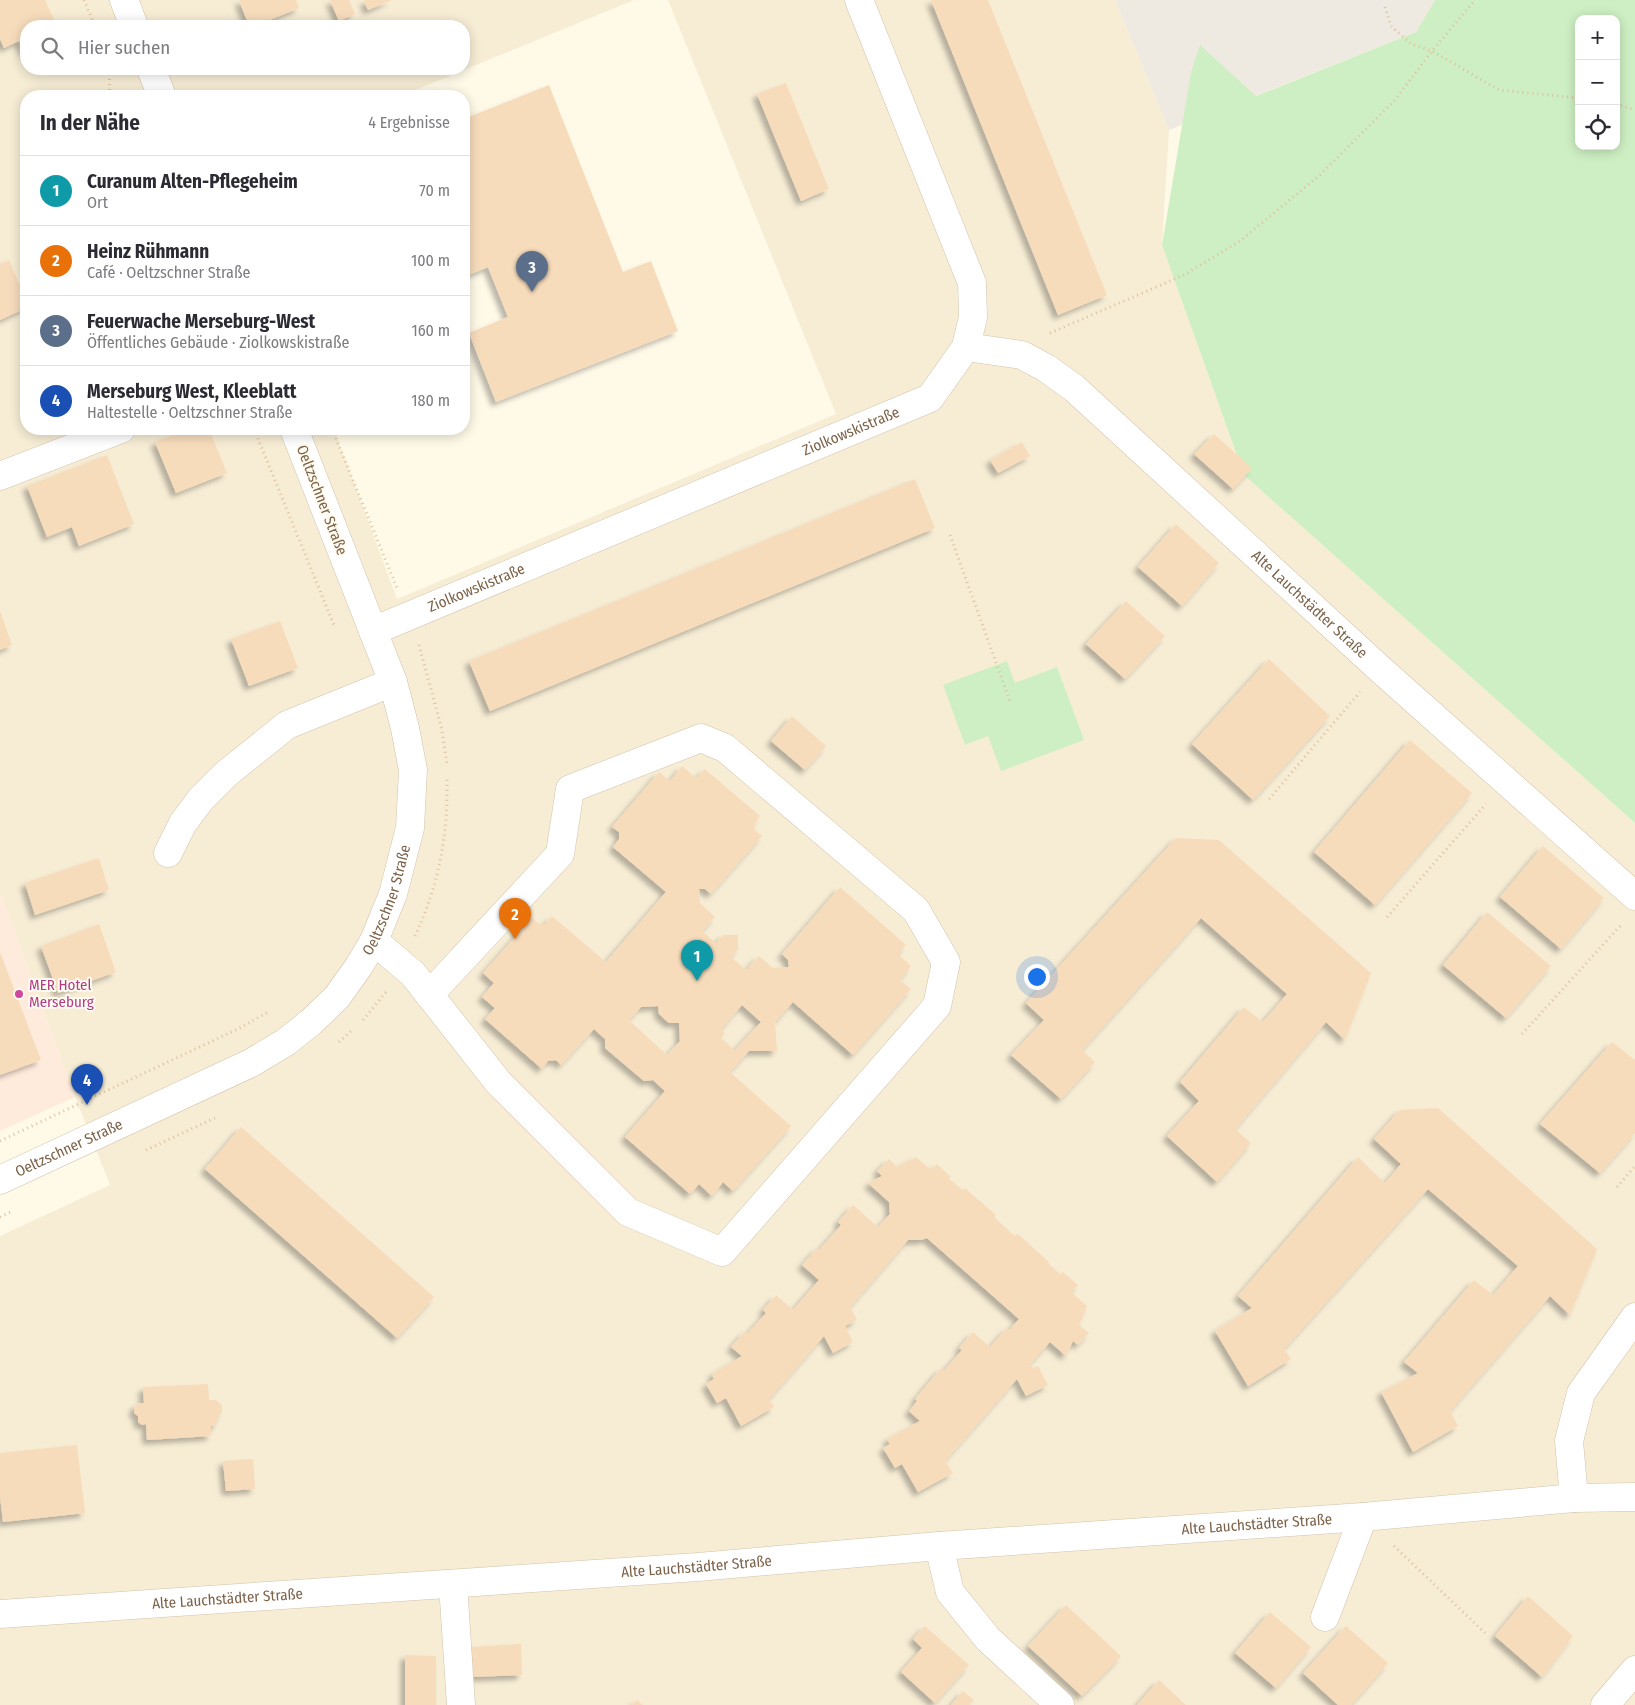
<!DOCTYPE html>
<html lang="de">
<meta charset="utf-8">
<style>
body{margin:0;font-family:"Fira Sans Condensed",sans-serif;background:#f2f2f3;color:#2b2b33}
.controls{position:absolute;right:15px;top:15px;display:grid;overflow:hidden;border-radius:10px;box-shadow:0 2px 12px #0003}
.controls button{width:45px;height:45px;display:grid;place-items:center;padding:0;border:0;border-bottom:1px solid #e1e1e2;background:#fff;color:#2b2b33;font:25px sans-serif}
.you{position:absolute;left:1036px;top:976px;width:18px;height:18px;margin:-12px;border:4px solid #fff;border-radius:50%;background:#1a73e8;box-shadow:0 0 0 8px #1a73e833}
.badge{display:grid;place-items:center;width:32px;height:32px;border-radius:50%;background:#865339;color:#fff;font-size:16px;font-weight:700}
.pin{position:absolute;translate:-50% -41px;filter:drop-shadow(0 1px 2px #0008)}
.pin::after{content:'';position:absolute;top:26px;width:18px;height:15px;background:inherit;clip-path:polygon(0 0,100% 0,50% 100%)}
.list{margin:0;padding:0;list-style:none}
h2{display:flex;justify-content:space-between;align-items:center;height:65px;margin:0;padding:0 20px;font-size:21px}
h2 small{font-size:16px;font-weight:400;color:#7c7c81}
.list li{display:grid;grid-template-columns:32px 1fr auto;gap:15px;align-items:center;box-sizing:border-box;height:70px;padding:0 20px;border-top:1px solid #e1e1e2}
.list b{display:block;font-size:19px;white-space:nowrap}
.list p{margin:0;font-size:16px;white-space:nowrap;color:#7c7c81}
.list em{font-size:16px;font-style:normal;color:#7c7c81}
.icon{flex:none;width:28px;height:28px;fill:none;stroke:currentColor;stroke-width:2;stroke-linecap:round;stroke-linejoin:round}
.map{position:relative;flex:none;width:1635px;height:1705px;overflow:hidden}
.search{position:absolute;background:#fff;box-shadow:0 2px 12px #0003;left:20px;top:20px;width:450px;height:55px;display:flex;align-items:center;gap:12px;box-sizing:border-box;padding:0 18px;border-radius:20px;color:#7c7c81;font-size:19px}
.panel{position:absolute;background:#fff;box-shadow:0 2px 12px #0003;left:20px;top:90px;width:450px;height:345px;border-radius:20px}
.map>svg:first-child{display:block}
.residential{fill:#f7edd5;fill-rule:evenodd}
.commercial{fill:#ffebdb}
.industrial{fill:#efeae1}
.green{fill:#ceefc3;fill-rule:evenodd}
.building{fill:#f7dcbc;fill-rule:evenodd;filter:url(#shadow)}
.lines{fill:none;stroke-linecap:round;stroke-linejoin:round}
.minor-casing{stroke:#d3c2ab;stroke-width:29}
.path{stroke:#ddc09e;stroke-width:3;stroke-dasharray:1 4;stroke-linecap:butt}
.minor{stroke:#fff;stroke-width:28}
.hotel-dot{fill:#d1479c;stroke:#fffbf0;stroke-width:2}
.labels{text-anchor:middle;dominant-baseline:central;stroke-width:4;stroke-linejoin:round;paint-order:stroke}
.street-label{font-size:15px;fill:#7c6248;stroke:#fffbf0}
.hotel-label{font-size:15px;fill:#b23c85;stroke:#fffbf0;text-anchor:start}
</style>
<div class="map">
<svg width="1635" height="1705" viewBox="0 0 1635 1705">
<defs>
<filter id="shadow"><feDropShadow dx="-4.5" dy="4.5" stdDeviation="2.5" flood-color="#0004"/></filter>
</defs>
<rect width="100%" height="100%" fill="#fff9e7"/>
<path class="residential" d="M 0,0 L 634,0 L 401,96 L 26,96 L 26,429 L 334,429 L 397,599 L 836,414 L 668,0 L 1115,0 L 1169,130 L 1162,245 L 1244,475 L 1635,823 L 1635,1705 L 0,1705 L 0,1236 L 110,1185 L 75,1097 L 0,892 ZM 26,26 L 464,26 L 464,69 L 26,69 Z"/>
<path class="commercial" d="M 0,892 L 75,1097 L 0,1131 Z"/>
<path class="industrial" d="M 1115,0 L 1435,0 L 1416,32 L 1169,130 Z"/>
<path class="green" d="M 1435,0 L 1635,0 L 1635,823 L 1244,475 L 1162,245 L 1191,72 L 1200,45 L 1256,96 L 1416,32 ZM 1579,19 L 1616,19 L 1616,146 L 1579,146 Z
M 1007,661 L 1015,683 L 1057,667 L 1084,740 L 1001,771 L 988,736 L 965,745 L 943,685 Z"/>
<path class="building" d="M 0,0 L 45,0 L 57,26 L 26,26 L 26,56 L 19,41 L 4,48 L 0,39 Z
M 239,0 L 296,0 L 299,8 L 255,26 L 249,26 Z
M 330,0 L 349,0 L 355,14 L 339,21 Z
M 364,0 L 392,0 L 368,10 Z
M 931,0 L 988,0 L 1107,295 L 1058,315 Z
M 786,83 L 829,189 L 801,201 L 757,94 Z
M 549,85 L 623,272 L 651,261 L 678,331 L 496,402 L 469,333 L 508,317 L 488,267 L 464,277 L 464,119 Z
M 9,260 L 26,300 L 26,308 L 0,320 L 0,264 Z
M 189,429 L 209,429 L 227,473 L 176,493 L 155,442 Z
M 1214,434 L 1252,468 L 1233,489 L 1194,454 Z
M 1022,442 L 1030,456 L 998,473 L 990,460 Z
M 107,455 L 134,524 L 79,546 L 72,527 L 47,537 L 27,486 Z
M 915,479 L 935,528 L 490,711 L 469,661 Z
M 1176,524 L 1219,563 L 1182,606 L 1138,567 Z
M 1126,601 L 1165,636 L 1125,679 L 1086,644 Z
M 0,611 L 12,645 L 0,650 Z
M 280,621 L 298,668 L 249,686 L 231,639 Z
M 1269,659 L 1330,716 L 1253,800 L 1192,744 Z
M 792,716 L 826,746 L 805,770 L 771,741 Z
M 1410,740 L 1472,793 L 1375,905 L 1314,852 Z
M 682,766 L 696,778 L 705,769 L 760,816 L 755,823 L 754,829 L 762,836 L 711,894 L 705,889 L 699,889 L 700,903 L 715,917 L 702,931 L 716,943 L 723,935 L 738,935 L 738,949 L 731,957 L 746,970 L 759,956 L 773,968 L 789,967 L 788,960 L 782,954 L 840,887 L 906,945 L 898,954 L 911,966 L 900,980 L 911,989 L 853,1055 L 793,1002 L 775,1022 L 777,1051 L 749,1051 L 730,1072 L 791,1126 L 733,1191 L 723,1182 L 712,1196 L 699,1184 L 690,1194 L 625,1137 L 665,1091 L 653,1080 L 644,1081 L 605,1048 L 605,1039 L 594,1029 L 561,1065 L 556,1060 L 548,1061 L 542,1069 L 485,1019 L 495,1008 L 482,997 L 494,983 L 483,973 L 532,918 L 539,924 L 545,924 L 552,916 L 606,962 L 666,892 L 613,847 L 619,839 L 619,832 L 612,827 L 659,772 L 670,781 ZM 742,1005 L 761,1022 L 735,1050 L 721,1038 L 725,1033 L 721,1029 ZM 658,1006 L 659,1014 L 669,1023 L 679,1023 L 680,1041 L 667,1055 L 629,1020 L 641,1007 Z
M 1176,838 L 1219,840 L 1371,973 L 1345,1040 L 1326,1022 L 1235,1129 L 1251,1143 L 1217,1182 L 1167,1136 L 1199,1101 L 1180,1082 L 1244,1007 L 1263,1022 L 1287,994 L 1201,918 L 1082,1050 L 1095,1062 L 1061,1099 L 1011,1055 L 1044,1020 L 1026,1003 Z
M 1543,846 L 1604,898 L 1561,949 L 1500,897 Z
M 99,858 L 109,890 L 35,915 L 25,883 Z
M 1487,912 L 1551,966 L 1506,1018 L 1443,965 Z
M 99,924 L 116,972 L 58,993 L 41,946 Z
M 0,952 L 41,1060 L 0,1075 Z
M 1612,1042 L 1635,1060 L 1635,1133 L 1600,1173 L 1540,1124 Z
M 1438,1108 L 1597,1249 L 1570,1315 L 1550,1296 L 1450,1411 L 1458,1426 L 1413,1452 L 1381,1392 L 1418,1373 L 1404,1362 L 1474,1280 L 1493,1295 L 1518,1266 L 1428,1189 L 1284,1349 L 1291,1359 L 1248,1386 L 1215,1331 L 1252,1308 L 1238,1296 L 1358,1157 L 1385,1183 L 1401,1164 L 1374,1139 L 1400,1110 Z
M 241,1127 L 434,1297 L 397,1338 L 205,1169 Z
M 916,1157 L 931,1170 L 937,1164 L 951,1177 L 949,1179 L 963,1190 L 965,1188 L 996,1215 L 994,1217 L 1015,1236 L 1018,1234 L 1049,1262 L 1048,1263 L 1060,1274 L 1063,1272 L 1078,1285 L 1071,1292 L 1087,1306 L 1079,1325 L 1089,1333 L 1078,1345 L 1073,1341 L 1066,1356 L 1050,1342 L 1030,1364 L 1033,1368 L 1038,1366 L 1048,1385 L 1026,1396 L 1017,1379 L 945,1461 L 953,1473 L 918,1492 L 902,1464 L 895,1468 L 883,1448 L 890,1444 L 887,1439 L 920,1421 L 909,1411 L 917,1401 L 915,1399 L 941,1368 L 944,1371 L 962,1350 L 959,1348 L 973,1332 L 990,1347 L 1007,1328 L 1009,1330 L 1019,1319 L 927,1238 L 921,1240 L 908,1240 L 850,1307 L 857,1320 L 845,1326 L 853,1342 L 833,1353 L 824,1336 L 769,1399 L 774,1407 L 741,1426 L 726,1398 L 717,1403 L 706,1384 L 714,1379 L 712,1374 L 742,1356 L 731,1347 L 745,1331 L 747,1334 L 766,1313 L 763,1310 L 776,1295 L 793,1310 L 819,1280 L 802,1265 L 817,1248 L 819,1250 L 841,1225 L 838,1222 L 853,1205 L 878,1227 L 890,1214 L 889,1202 L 868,1183 L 882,1176 L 877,1171 L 889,1159 L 897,1167 Z
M 208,1384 L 209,1400 L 216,1400 L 222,1405 L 222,1412 L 217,1418 L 218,1422 L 214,1426 L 211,1426 L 211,1436 L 147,1440 L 146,1424 L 142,1425 L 138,1422 L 138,1416 L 134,1413 L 134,1408 L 137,1404 L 144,1403 L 143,1387 Z
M 77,1445 L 85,1513 L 3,1522 L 0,1496 L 0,1453 Z
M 253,1459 L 255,1489 L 226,1491 L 223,1461 Z
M 1528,1596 L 1573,1636 L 1542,1677 L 1495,1636 Z
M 1066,1605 L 1121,1656 L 1082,1696 L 1028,1646 Z
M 1270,1612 L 1311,1647 L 1276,1688 L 1235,1653 Z
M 925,1626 L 969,1665 L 935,1703 L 901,1672 L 922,1648 L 913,1639 Z
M 1346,1626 L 1388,1663 L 1351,1705 L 1338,1705 L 1303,1673 Z
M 521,1644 L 522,1675 L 472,1677 L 471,1647 Z
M 405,1655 L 436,1656 L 436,1705 L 405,1705 Z
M 1159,1680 L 1186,1705 L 1137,1705 Z
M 963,1691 L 974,1700 L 969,1705 L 951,1705 Z
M 637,1700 L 643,1705 L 632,1705 Z"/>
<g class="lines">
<defs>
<g id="minor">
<path d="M 124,0 L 134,26"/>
<path d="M 151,69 L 162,96"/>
<path id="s1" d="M 966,347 L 1022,355 L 1046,368 L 1074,388 L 1380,669 L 1635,896"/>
<path d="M 0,476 L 121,429"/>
<path id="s2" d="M 373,631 L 930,398 L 966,347 L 973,317 L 972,283 L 859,0"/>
<path d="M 168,853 L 183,823 L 201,799 L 226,774 L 287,725 L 393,682"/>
<path d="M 374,941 L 413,974 L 498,1082 L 628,1212 L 722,1252 L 937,1006 L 946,962 L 916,910 L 725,748 L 701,738 L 570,789 L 560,854 L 429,995"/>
<path id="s3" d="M 0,1180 L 251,1063 L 286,1042 L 311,1022 L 337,997 L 359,966 L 374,941 L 393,894 L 410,828 L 413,770 L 405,728 L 393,682 L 294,429"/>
<path d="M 1574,1498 L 1569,1441 L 1581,1393 L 1635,1317"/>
<path d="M 939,1546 L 950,1592 L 988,1639 L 1060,1705"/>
<path d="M 453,1584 L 461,1705"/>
<path id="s4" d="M 0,1614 L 698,1567 L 939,1546 L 1363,1517 L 1574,1498 L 1635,1497"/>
<path d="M 1325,1617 L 1363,1517"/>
<path d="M 1605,1705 L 1635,1670"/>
</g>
</defs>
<use href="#minor" class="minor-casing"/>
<path class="path" d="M 84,0 L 95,26
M 1385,7 L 1391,26 L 1411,44 L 1432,51 L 1499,90 L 1579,98
M 109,69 L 110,96
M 1616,104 L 1635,110
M 1050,333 L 1184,275 L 1240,241 L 1321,174 L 1394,101 L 1432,51 L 1475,0
M 254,429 L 334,625
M 332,429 L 397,588
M 950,535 L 1011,704
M 419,645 L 442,730 L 447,765
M 1269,799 L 1360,692
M 1387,917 L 1486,804
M 415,936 C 439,884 448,836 447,779
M 363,1020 L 386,992
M 1522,1034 L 1621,925
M 339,1042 L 353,1029
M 0,1141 L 240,1028 L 270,1011
M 146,1150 L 215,1118
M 1617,1187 L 1635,1166
M 0,1217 L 13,1211
M 1394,1546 L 1485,1633"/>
<use href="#minor" class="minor"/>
</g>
<circle class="hotel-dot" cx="19" cy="994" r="5"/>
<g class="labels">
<g class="street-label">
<text stroke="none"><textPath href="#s2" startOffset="518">Ziolkowskistraße</textPath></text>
<text transform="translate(322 500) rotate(69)">Oeltzschner Straße</text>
<text stroke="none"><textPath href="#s2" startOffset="112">Ziolkowskistraße</textPath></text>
<text stroke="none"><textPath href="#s1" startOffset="438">Alte Lauchstädter Straße</textPath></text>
<text stroke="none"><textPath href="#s3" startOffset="496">Oeltzschner Straße</textPath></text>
<text stroke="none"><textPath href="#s3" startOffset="76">Oeltzschner Straße</textPath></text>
<text stroke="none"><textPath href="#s4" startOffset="1260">Alte Lauchstädter Straße</textPath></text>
<text stroke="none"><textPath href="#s4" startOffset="698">Alte Lauchstädter Straße</textPath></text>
<text stroke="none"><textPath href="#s4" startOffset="228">Alte Lauchstädter Straße</textPath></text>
</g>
<g class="hotel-label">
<text x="29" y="985">MER Hotel<tspan x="29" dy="17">Merseburg</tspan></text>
</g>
</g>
</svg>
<div class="controls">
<button>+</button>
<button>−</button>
<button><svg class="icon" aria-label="locate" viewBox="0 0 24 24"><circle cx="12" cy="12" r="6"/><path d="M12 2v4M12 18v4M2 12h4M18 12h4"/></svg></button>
</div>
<div class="you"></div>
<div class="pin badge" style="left:697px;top:981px;background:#0f9aa8">1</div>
<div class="pin badge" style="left:515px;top:939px;background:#e8710a">2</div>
<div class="pin badge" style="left:532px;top:292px;background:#5c6f8a">3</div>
<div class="pin badge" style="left:87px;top:1105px;background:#1a4fb4">4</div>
<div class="search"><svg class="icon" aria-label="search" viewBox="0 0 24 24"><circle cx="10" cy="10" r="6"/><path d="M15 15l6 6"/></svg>Hier suchen</div>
<section class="panel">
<h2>In der Nähe<small>4 Ergebnisse</small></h2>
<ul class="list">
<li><span class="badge" style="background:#0f9aa8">1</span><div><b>Curanum Alten-Pflegeheim</b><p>Ort</p></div><em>70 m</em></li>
<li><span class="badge" style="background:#e8710a">2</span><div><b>Heinz Rühmann</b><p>Café · Oeltzschner Straße</p></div><em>100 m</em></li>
<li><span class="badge" style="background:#5c6f8a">3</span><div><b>Feuerwache Merseburg-West</b><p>Öffentliches Gebäude · Ziolkowskistraße</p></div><em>160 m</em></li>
<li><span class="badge" style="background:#1a4fb4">4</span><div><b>Merseburg West, Kleeblatt</b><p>Haltestelle · Oeltzschner Straße</p></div><em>180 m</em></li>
</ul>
</section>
</div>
